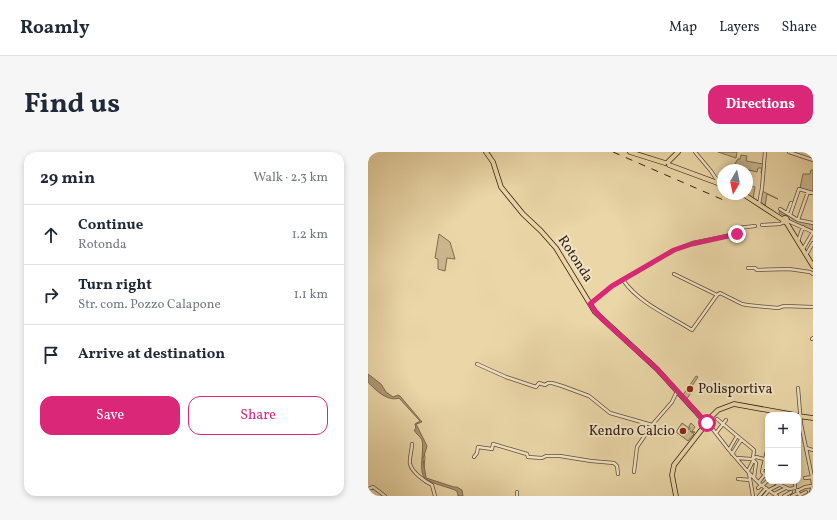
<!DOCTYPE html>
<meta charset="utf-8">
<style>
body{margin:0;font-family:Vollkorn,serif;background:#f6f6f7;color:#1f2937}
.controls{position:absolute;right:12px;bottom:12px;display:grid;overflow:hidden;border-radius:8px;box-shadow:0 2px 6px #0003}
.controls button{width:36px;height:36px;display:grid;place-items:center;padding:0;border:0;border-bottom:1px solid #e0e1e3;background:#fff;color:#1f2937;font:20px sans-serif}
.compass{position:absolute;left:349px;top:12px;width:36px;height:36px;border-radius:50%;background:#fff;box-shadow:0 2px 6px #0003;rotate:189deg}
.stop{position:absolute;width:12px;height:12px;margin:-9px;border:3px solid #db2777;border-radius:50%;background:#fff}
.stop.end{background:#db2777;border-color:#fff;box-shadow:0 1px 4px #0008}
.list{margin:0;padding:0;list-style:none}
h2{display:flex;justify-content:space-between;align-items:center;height:52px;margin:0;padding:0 16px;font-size:17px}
h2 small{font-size:13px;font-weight:400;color:#747a83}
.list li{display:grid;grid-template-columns:26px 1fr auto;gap:12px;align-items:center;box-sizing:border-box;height:60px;padding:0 16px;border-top:1px solid #e0e1e3}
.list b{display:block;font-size:15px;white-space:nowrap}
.list p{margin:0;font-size:13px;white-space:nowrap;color:#747a83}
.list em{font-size:13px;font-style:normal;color:#747a83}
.actions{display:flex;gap:8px;padding:12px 16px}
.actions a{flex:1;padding:9px 0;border:1px solid #db2777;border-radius:12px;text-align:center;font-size:14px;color:#db2777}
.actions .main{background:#db2777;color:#fff}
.icon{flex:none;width:22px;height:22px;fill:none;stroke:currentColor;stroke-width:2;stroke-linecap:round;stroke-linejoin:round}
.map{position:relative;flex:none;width:445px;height:344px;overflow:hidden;border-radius:12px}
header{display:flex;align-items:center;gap:24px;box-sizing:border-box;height:56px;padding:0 20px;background:#fff;border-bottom:1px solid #e0e1e3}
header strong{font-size:19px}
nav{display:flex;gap:22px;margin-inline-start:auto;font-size:14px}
.intro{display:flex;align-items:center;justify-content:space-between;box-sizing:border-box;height:96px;padding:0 24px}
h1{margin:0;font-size:28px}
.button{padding:10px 18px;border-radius:12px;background:#db2777;color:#fff;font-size:14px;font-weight:700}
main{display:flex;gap:24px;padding:0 24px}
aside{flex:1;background:#fff;border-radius:12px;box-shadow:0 2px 6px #0003}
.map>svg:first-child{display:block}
.green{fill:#cbb78e;stroke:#7f6b50}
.water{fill:#ac9874;stroke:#7c684d}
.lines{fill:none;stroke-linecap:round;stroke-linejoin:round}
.stream{stroke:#7c684d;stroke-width:1}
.minor-casing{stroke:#614d37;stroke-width:4}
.major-casing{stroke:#331f12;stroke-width:5.5}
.minor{stroke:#f1e4c6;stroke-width:2.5}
.major{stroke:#ead6a7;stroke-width:4}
.rail{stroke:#331f12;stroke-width:1;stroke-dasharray:7 7;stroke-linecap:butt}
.route{stroke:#db2777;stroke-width:5}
.poi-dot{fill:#8f2418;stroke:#f1e4c6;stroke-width:1.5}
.labels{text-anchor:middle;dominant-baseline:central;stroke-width:4;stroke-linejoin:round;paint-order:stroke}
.street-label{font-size:14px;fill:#331f12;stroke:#f1e4c6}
.poi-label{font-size:14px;fill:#331f12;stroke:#f1e4c6;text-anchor:start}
</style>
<header>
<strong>Roamly</strong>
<nav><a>Map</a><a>Layers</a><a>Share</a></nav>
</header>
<div class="intro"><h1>Find us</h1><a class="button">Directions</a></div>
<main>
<aside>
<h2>29 min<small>Walk · 2.3 km</small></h2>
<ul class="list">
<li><svg class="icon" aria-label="ahead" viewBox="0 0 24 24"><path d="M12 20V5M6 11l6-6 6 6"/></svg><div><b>Continue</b><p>Rotonda</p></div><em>1.2 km</em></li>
<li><svg class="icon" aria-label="right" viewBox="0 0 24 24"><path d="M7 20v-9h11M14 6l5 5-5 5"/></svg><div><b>Turn right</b><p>Str. com. Pozzo Calapone</p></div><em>1.1 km</em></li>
<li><svg class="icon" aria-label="arrive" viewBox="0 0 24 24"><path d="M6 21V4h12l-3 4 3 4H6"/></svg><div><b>Arrive at destination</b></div></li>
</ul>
<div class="actions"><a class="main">Save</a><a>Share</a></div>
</aside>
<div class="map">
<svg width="445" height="344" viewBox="0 0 445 344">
<rect width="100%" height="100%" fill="#ead6a7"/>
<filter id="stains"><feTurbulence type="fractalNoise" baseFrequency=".005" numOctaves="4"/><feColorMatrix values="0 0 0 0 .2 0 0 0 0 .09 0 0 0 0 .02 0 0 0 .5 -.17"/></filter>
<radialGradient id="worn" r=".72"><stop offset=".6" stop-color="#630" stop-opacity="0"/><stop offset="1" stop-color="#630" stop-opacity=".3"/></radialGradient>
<path class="green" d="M 350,0 L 369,0 L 368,6 Z
M 373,3 L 379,4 L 378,9 L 395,12 L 395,22 L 393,21 L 394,16 L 390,16 L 389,20 L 372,16 L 371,18 L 363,18 L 370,7 L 372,7 Z
M 443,18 L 445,18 L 445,40 L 432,36 L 435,22 L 442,22 Z
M 379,30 L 383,31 L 382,33 L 387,35 L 385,47 L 377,42 L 379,42 Z
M 394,39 L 410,47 L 399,42 L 397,54 L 391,51 Z
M 412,58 L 429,68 L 445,72 L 445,79 L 416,66 L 417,64 L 411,61 Z
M 71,82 L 82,90 L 87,107 L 79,106 L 77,119 L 70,117 L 70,107 L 67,106 Z
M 328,224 L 330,225 L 324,234 L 326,236 L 318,248 L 315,243 Z
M 314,271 L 321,276 L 321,278 L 322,276 L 321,274 L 323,271 L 327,275 L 324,279 L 327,280 L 326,281 L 322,279 L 326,282 L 320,289 L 308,280 Z"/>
<path class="water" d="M 0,222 L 13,232 L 18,240 L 25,245 L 30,243 L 32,244 L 54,270 L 48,272 L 59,294 L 55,307 L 58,326 L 86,335 L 89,335 L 94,338 L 95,344 L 90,344 L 89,339 C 81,335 64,332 58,327 C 49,321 57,297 54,288 C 52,284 48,282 46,278 L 48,277 L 47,272 L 52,269 L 31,246 C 20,250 7,238 0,230 Z"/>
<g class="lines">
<path class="stream" d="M 56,301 L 57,305 L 56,315"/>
<defs>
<path id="minor" d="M 327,0 L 343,19 L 351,31
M 421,0 L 445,8
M 391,52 L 394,36 L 397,0
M 412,57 L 430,68 L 445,71
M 419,61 L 423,51
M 422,63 L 431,37 L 445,41
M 430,68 L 440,40
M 420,69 L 445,80
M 394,73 L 412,72 L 416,70
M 430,89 L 435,75
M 435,97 L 445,80
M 438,103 L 445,91
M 380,116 L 387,116 L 389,118 L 421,117 L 442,120 L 445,122
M 306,122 L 349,143 L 352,141 L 374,152 L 379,153 L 410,156 L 416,154 L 445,155
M 255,128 C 271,151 300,163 324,178 L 349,143
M 222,152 L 244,134 L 306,98 L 324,91 L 369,82 L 370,76 L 387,74
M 444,187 L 445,186
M 109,212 L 138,225 L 168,235 L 171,231 L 177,233 L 180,231 L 184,231 L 194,234 L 221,244 L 242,261 L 284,273 L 304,250 L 309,239
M 430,236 L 433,272 L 444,325 L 445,333 L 442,344
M 349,267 L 386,298 L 385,306
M 340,271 L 361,298 L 381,321 L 393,333 L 409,344
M 348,281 L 358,268
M 44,292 C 44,298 41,306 42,312 C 44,320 56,329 64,333 L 67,344
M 438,296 L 445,298
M 361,298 L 369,284
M 399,299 L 394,320 L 400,326
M 364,302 L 373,288
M 106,305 L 109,301 L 110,295 L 124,297 L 125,292 L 159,302 L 160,305 L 174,306 L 178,304 L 192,304 L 223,309 L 246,311 L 249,314 L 250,322
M 368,306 L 384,307 L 388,305 L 400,308
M 384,307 L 388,311 L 386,326
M 396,311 L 400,312
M 395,314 L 400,318
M 380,319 L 385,309
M 266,320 L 269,295 L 284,273
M 381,321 L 385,344
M 437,326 L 445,325
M 370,327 L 382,328
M 404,329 L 421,337 L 427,336
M 427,329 L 427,336
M 391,330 L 398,321
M 394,334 L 400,328
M 390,336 L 393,333
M 0,337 L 5,335 L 17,344
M 429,338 L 432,344
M 429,339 L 437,335 L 444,334
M 406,342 L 418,336
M 432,343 L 438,340
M 149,344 L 149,340
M 391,344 L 398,336
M 396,344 L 401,338 L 411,333
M 416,344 L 423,340
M 424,344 L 430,341"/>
<path id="major" d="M 118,0 L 125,10 L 133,35 L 155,62 L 173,79 L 188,96 L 227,160 L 289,217 L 337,270
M 262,0 L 297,11
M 300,10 L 310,0
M 301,13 L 355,33
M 375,42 L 415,68
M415 68a2 2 0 1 1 4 0a2 2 0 1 1-4 0Z
M 418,70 L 445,114
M 430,264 L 445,266
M 339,269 L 350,258 L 366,252 L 427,263
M 308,344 L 304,323 L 306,313 L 338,272"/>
</defs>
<use href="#minor" class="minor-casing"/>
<use href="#major" class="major-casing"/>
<use href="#minor" class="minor"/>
<use href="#major" class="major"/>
<path class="rail" d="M 245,0 L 360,50"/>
</g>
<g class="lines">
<path class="route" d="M 339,271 L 338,271 L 335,267 L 289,217 L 235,168 L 228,160 L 222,152 L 244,134 L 306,98 L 324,92 L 369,82"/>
</g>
<g class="poi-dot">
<circle cx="322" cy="237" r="4"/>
<circle cx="315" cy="279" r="4"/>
</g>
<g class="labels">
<g class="street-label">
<text transform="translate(207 107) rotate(57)">Rotonda</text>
</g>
<g class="poi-label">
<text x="330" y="237">Polisportiva</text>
<text x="307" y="279" text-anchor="end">Kendro Calcio</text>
</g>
</g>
<rect width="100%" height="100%" filter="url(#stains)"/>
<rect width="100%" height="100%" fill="url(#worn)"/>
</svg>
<div class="controls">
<button>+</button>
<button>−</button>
</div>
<svg class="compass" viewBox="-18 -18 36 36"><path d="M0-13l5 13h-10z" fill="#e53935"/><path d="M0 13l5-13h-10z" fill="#747a83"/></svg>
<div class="stop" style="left:339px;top:271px"></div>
<div class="stop end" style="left:369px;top:82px"></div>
</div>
</main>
